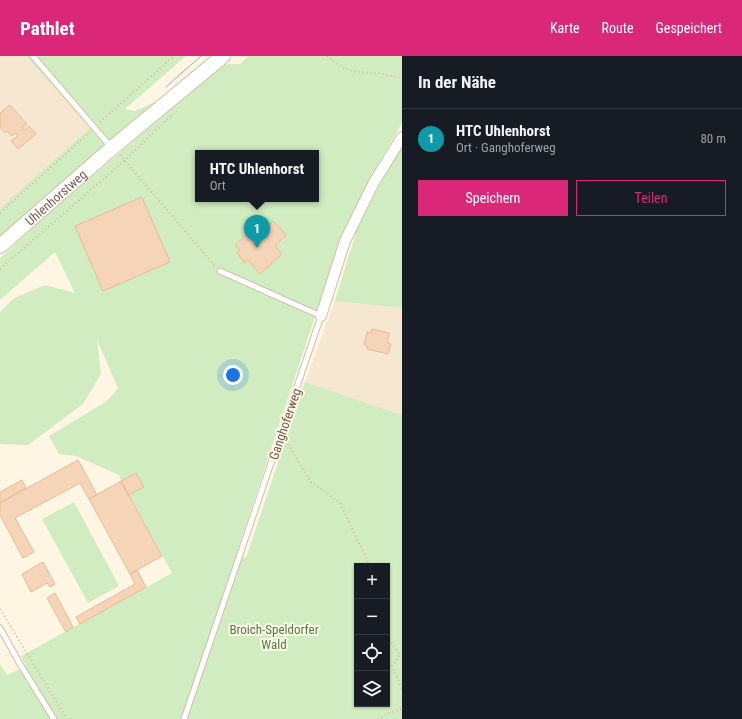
<!DOCTYPE html>
<html lang="de">
<meta charset="utf-8">
<style>
body{margin:0;font-family:"Roboto Condensed",sans-serif;background:#242831;color:#f1f3f6}
.controls{position:absolute;right:12px;bottom:12px;display:grid;overflow:hidden;border-radius:0px;box-shadow:0 1px 3px #0004}
.controls button{width:36px;height:36px;display:grid;place-items:center;padding:0;border:0;border-bottom:1px solid #363941;background:#171b24;color:#f1f3f6;font:20px sans-serif}
.you{position:absolute;left:233px;top:319px;width:14px;height:14px;margin:-10px;border:3px solid #fff;border-radius:50%;background:#1a73e8;box-shadow:0 0 0 6px #1a73e833}
.badge{display:grid;place-items:center;width:26px;height:26px;border-radius:50%;background:#db2777;color:#fff;font-size:13px;font-weight:700}
.pin{position:absolute;translate:-50% -33px;filter:drop-shadow(0 1px 2px #0008)}
.pin::after{content:'';position:absolute;top:21px;width:14px;height:12px;background:inherit;clip-path:polygon(0 0,100% 0,50% 100%)}
.popup{position:absolute;left:195px;top:94px;width:124px;height:52px;box-sizing:border-box;display:grid;place-content:center;border-radius:0px;background:#171b24;filter:drop-shadow(0 1px 3px #0005);font-size:13px;white-space:nowrap;color:#9ea1a6}
.popup b{font-size:15px;color:#f1f3f6}
.popup::after{content:'';position:absolute;left:50%;top:100%;margin-left:-8px;border:8px solid transparent;border-top-color:#171b24}
.list{margin:0;padding:0;list-style:none}
h2{display:flex;justify-content:space-between;align-items:center;height:52px;margin:0;padding:0 16px;font-size:17px}
h2 small{font-size:13px;font-weight:400;color:#9ea1a6}
.list li{display:grid;grid-template-columns:26px 1fr auto;gap:12px;align-items:center;box-sizing:border-box;height:60px;padding:0 16px;border-top:1px solid #363941}
.list b{display:block;font-size:15px;white-space:nowrap}
.list p{margin:0;font-size:13px;white-space:nowrap;color:#9ea1a6}
.list em{font-size:13px;font-style:normal;color:#9ea1a6}
.actions{display:flex;gap:8px;padding:12px 16px}
.actions a{flex:1;padding:9px 0;border:1px solid #db2777;border-radius:0px;text-align:center;font-size:14px;color:#db2777}
.actions .main{background:#db2777;color:#fff}
.icon{flex:none;width:22px;height:22px;fill:none;stroke:currentColor;stroke-width:2;stroke-linecap:round;stroke-linejoin:round}
.map{position:relative;flex:none;width:402px;height:663px;overflow:hidden}
header{display:flex;align-items:center;gap:24px;box-sizing:border-box;height:56px;padding:0 20px;background:#db2777;color:#fff}
header strong{font-size:19px}
nav{display:flex;gap:22px;margin-inline-start:auto;font-size:14px}
main{display:flex}
aside{flex:1;background:#171b24}
.map>svg:first-child{display:block}
.residential{fill:#f6e7d0}
.green{fill:#d0ecc0;fill-rule:evenodd}
.building{fill:#f5d4b8;stroke:#e9bb98}
.lines{fill:none;stroke-linecap:round;stroke-linejoin:round}
.lane-casing{stroke:#d2bfab;stroke-width:7}
.street-casing{stroke:#d2bfab;stroke-width:12}
.secondary-casing{stroke:#d5bfa8;stroke-width:16}
.path{stroke:#dab79b;stroke-width:2;stroke-dasharray:1 3;stroke-linecap:butt}
.lane{stroke:#fff;stroke-width:5}
.street{stroke:#fff;stroke-width:10}
.secondary{stroke:#fff;stroke-width:14}
.tram{stroke:#b8a0c8;stroke-width:1}
.labels{text-anchor:middle;dominant-baseline:central;stroke-width:4;stroke-linejoin:round;paint-order:stroke}
.street-label{font-size:13px;fill:#775b47;stroke:#fff8ea}
.park-label{font-size:13px;fill:#4d7e3e;stroke:#fff8ea}
</style>
<header>
<strong>Pathlet</strong>
<nav><a>Karte</a><a>Route</a><a>Gespeichert</a></nav>
</header>
<main>
<div class="map">
<svg width="402" height="663" viewBox="0 0 402 663">
<rect width="100%" height="100%" fill="#fef5e3"/>
<path class="residential" d="M 0,0 L 26,0 L 90,72 L 0,152 Z
M 335,245 L 402,252 L 402,359 L 305,326 Z"/>
<path class="green" d="M 26,0 L 186,0 L 125,53 L 135,55 L 157,45 L 0,180 L 0,152 L 90,72 Z
M 249,0 L 402,0 L 402,67 L 369,124 L 341,182 L 236,499 L 246,502 L 305,326 L 402,359 L 402,663 L 0,663 L 0,608 L 7,619 L 26,610 L 21,600 L 172,517 L 121,425 L 119,419 L 76,400 L 59,398 L 49,380 L 107,345 L 118,332 L 97,284 L 101,318 L 83,348 L 28,389 L 0,388 L 0,256 L 14,242 L 45,229 L 75,237 L 55,196 L 0,244 L 0,202 L 49,157 L 224,8 L 240,8 ZM 198,97 L 316,97 L 316,143 L 198,143 ZM 357,510 L 387,510 L 387,648 L 357,648 Z
M 402,90 L 402,252 L 335,245 L 357,173 L 378,132 Z
M 74,446 L 119,530 L 88,547 L 42,463 Z"/>
<path class="building" d="M 10,49 L 27,68 L 22,71 L 24,74 L 29,70 L 36,78 L 18,93 L 11,85 L 18,80 L 16,77 L 12,80 L 7,75 L 5,77 L 0,71 L 0,57 Z
M 142,141 L 170,206 L 103,235 L 75,170 Z
M 273,165 L 286,179 L 275,190 L 282,198 L 260,218 L 248,204 L 245,207 L 237,197 L 240,194 L 235,189 L 248,177 L 253,183 Z
M 372,273 L 389,277 L 387,287 L 391,288 L 388,298 L 367,293 L 368,290 L 364,289 L 367,276 L 371,277 Z
M 78,404 L 97,439 L 89,443 L 80,427 L 15,462 L 34,496 L 23,502 L 0,459 L 0,447 Z
M 136,417 L 144,431 L 128,439 L 121,425 Z
M 22,424 L 26,432 L 0,447 L 0,436 Z
M 121,425 L 162,500 L 130,518 L 89,443 Z
M 43,506 L 55,528 L 50,531 L 47,527 L 31,536 L 22,518 Z
M 137,514 L 146,531 L 80,568 L 76,561 L 135,528 L 130,518 Z
M 55,537 L 73,571 L 66,576 L 47,542 Z"/>
<g class="lines">
<defs>
<path id="lane" d="M 33,0 L 111,91
M 0,572 L 20,608 L 54,663
M 184,663 L 321,260 L 220,215"/>
<path id="street" d="M 321,260 L 345,185 L 373,128 L 402,81"/>
<g id="secondary">
<path id="s1" d="M 0,190 L 112,92 L 223,0"/>
</g>
</defs>
<use href="#lane" class="lane-casing"/>
<use href="#street" class="street-casing"/>
<use href="#secondary" class="secondary-casing"/>
<path class="path" d="M 327,0 L 342,11 L 356,16 L 378,17 L 402,22
M 100,66 L 174,0
M 120,99 L 215,210
M 0,157 L 90,76
M 0,213 L 125,104 L 173,58
M 286,385 L 311,426 L 340,447 L 366,502 L 369,510
M 0,553 L 67,663
M 387,580 L 400,599 L 392,610 L 402,633
M 378,663 L 391,656 L 402,653"/>
<use href="#lane" class="lane"/>
<use href="#street" class="street"/>
<use href="#secondary" class="secondary"/>
<path class="tram" d="M 166,31 L 201,0"/>
</g>
<g class="labels">
<g class="street-label">
<text stroke="none"><textPath href="#s1" startOffset="74">Uhlenhorstweg</textPath></text>
<text transform="translate(285 368) rotate(-71)">Ganghoferweg</text>
</g>
<g class="park-label">
<text x="274" y="573">Broich-Speldorfer<tspan x="274" dy="15">Wald</tspan></text>
</g>
</g>
</svg>
<div class="controls">
<button>+</button>
<button>−</button>
<button><svg class="icon" aria-label="locate" viewBox="0 0 24 24"><circle cx="12" cy="12" r="6"/><path d="M12 2v4M12 18v4M2 12h4M18 12h4"/></svg></button>
<button><svg class="icon" aria-label="layers" viewBox="0 0 24 24"><path d="M12 4l9 5-9 5-9-5zM3 14l9 5 9-5"/></svg></button>
</div>
<div class="you"></div>
<div class="pin badge" style="left:257px;top:192px;background:#0f9aa8">1</div>
<div class="popup"><b>HTC Uhlenhorst</b>Ort</div>
</div>
<aside>
<h2>In der Nähe<small></small></h2>
<ul class="list">
<li><span class="badge" style="background:#0f9aa8">1</span><div><b>HTC Uhlenhorst</b><p>Ort · Ganghoferweg</p></div><em>80 m</em></li>
</ul>
<div class="actions"><a class="main">Speichern</a><a>Teilen</a></div>
</aside>
</main>
